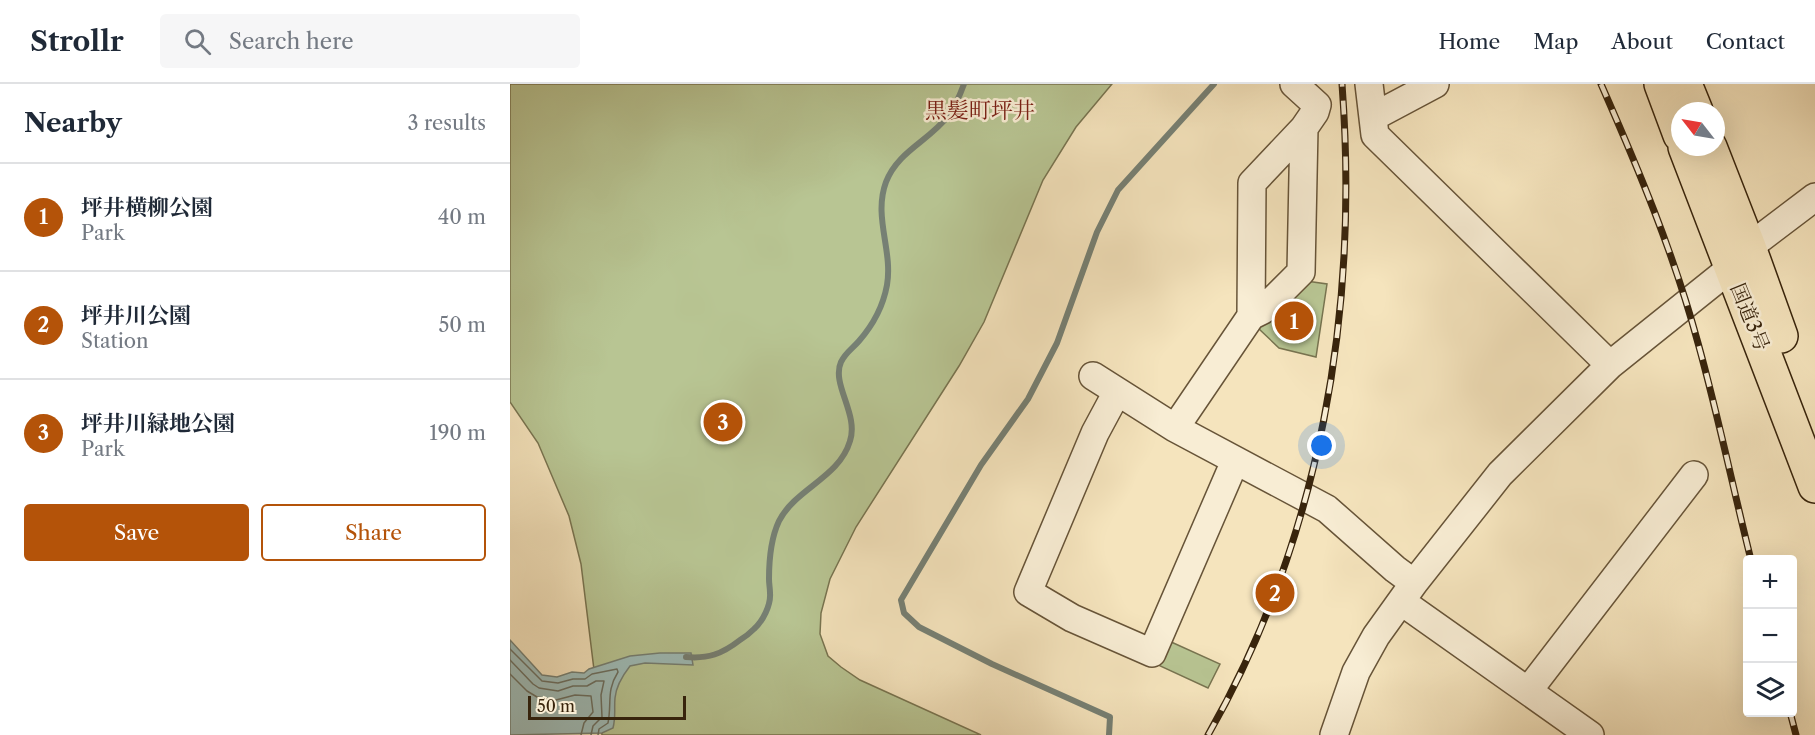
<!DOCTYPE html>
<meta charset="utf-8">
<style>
body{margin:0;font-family:"Libre Caslon Text","Noto Serif JP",serif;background:#f6f6f7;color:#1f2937}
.controls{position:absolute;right:18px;bottom:18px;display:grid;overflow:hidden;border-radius:6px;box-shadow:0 6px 24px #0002}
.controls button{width:54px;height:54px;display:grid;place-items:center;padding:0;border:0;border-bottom:2px solid #e0e1e3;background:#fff;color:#1f2937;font:30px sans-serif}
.compass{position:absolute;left:1161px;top:18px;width:54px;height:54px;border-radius:50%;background:#fff;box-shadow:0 6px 24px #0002;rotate:301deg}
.scale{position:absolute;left:18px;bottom:15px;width:158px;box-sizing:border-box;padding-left:6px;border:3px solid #38240c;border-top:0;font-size:16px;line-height:21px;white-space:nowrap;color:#38240c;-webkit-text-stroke:4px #f8edd4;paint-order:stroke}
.you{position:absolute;left:812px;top:362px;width:21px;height:21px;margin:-15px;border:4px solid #fff;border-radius:50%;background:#1a73e8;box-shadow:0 0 0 9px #1a73e833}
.badge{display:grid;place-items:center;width:39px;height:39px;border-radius:50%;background:#b45309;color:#fff;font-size:20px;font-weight:700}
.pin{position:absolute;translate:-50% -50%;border:3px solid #fff;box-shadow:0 2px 6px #0006}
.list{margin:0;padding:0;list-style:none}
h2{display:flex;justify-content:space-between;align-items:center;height:78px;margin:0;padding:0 24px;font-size:26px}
h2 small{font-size:20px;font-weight:400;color:#747a83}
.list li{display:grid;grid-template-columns:39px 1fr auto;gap:18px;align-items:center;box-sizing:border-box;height:108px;padding:0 24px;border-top:2px solid #e0e1e3}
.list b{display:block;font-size:22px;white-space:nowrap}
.list p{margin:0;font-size:20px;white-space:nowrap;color:#747a83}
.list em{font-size:20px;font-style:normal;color:#747a83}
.actions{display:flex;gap:12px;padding:18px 24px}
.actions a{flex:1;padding:14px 0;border:2px solid #b45309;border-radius:6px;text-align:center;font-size:21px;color:#b45309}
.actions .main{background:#b45309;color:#fff}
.icon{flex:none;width:33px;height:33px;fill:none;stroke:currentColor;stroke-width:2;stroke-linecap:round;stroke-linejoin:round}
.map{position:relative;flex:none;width:1305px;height:651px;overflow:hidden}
header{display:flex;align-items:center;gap:36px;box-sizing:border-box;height:84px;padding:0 30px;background:#fff;border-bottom:2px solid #e0e1e3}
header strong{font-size:28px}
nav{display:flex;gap:33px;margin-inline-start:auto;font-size:21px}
.search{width:420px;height:54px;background:#f6f6f7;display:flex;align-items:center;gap:15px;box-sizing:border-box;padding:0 21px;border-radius:6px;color:#747a83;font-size:22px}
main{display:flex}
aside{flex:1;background:#fff}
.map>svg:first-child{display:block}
.green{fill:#b8c593;stroke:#787450;stroke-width:1.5}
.water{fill:#9fbdb9;stroke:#768074;stroke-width:1.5}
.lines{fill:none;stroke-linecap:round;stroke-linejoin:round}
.shore{stroke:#6c7062;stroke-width:1.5}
.stream{stroke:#768074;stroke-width:6}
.minor-casing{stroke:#675438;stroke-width:30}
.highway-casing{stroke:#38240c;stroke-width:36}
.minor{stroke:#f8edd4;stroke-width:27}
.highway{stroke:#f5e4bd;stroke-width:33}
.rail-casing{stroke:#38240c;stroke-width:7}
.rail{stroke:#f8edd4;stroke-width:4.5;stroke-dasharray:14;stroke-linecap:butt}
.labels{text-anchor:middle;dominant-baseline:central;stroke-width:5;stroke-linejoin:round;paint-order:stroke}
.street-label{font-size:20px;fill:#38240c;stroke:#f8edd4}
.quarter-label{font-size:22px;fill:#7a1f14;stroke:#f8edd4}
</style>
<header>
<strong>Strollr</strong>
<div class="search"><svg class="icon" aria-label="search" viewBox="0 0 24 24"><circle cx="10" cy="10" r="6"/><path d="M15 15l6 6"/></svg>Search here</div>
<nav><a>Home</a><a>Map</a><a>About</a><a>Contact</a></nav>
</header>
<main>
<aside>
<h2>Nearby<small>3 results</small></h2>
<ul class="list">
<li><span class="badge">1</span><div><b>坪井横柳公園</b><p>Park</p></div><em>40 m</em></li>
<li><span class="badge">2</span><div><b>坪井川公園</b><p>Station</p></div><em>50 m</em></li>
<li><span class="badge">3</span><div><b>坪井川緑地公園</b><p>Park</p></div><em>190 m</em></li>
</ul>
<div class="actions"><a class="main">Save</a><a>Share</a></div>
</aside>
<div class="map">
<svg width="1305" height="651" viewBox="0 0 1305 651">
<rect width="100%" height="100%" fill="#f5e4bd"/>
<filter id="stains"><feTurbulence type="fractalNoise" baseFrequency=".00333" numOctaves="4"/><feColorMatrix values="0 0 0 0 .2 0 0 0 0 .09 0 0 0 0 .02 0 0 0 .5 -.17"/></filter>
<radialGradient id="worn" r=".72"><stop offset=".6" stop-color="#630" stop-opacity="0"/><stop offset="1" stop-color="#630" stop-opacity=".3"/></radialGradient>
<path class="green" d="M 0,0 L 602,0 L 566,43 L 533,96 L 474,238 L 449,282 L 346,443 L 320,495 L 311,529 L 310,550 L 318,572 L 331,583 L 350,596 L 471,651 L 92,651 L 71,480 L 59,432 L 28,359 L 0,318 Z
M 796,197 L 817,200 L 806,273 L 769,264 L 748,244 Z
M 659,557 L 710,580 L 698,604 L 648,581 Z"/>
<path class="water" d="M 0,556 L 32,591 L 47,593 L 62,588 L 74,589 L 79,585 L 120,572 L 150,569 L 181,569 L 183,581 L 135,579 L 120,582 C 113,591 106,602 105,614 C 104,625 106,632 103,644 L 92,649 L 0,651 Z"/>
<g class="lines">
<path class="shore" d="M 0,565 L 32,597 L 48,599 L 63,595 L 75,595 L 82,590 L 107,585 L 108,588 C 96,607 102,619 98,639 L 89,645 L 88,651
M 0,576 L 23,600 L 29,604 L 48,607 L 63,602 L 77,602 L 86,597 L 94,597 L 91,611 L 92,633 L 83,642 L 81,651
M 0,590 L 17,607 L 27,613 L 46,616 L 65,611 L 81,612 L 83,628 L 74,639 L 71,651"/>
<path class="stream" d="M 176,573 C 198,575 212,570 230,556 C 235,553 240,549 244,545 C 253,537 261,521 260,509 C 260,504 259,500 259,495 C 259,477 261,454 269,437 C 286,404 329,394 340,357 C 349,330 321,300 331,278 C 335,269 343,264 349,257 C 363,241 373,223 377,201 C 383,166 363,133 376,98 C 388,67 419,57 438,32 C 445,23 450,11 454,0
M 599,651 L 600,633 L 482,580 L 409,543 L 394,529 L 391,516 L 471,381 L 518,315 L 547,259 L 587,148 L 608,106 L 704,0"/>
<defs>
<path id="minor" d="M 859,0 L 865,51 L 1100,281
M 863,33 L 925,0
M 741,232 L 753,226 L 791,188 L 794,44 L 805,28 L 807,21 L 784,0
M 583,292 L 665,344 L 817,425 L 885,485 L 904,499
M 607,308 L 585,349 L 518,508 L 562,534 L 642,569 L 725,377
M 665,344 L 741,232 L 742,99 L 794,44
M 892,518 L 1080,651
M 1018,607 L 1184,391
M 824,651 L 846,588 L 866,552 L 904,499 L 990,390 L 1100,281 L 1221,184 L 1239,163 L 1305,113"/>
<path id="highway" d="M 1151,0 L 1170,51
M 1175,0 L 1186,27
M 1175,63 L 1305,402
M 1200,63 L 1239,163 L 1271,252"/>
</defs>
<use href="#minor" class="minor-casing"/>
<use href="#highway" class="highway-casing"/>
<use href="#minor" class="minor"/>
<use href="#highway" class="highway"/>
<defs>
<path id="rail" d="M 1091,0 C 1128,84 1164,170 1188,259 C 1208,331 1223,404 1241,476
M 1280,628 L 1286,651
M 698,651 C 811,453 849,226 832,0"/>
</defs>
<use href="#rail" class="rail-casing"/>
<use href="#rail" class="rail"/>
</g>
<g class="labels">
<g class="street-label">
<text transform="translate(1240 233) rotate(68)">国道3号</text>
</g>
<g class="quarter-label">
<text x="470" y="26">黒髪町坪井</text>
</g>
</g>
<rect width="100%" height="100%" filter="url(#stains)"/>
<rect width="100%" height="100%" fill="url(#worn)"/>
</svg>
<div class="controls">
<button>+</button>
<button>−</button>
<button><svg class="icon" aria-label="layers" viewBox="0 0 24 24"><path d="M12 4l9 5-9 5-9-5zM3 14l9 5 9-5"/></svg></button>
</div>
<svg class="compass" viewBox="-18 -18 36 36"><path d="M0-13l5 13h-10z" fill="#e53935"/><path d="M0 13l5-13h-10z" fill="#747a83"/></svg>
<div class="scale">50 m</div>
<div class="you"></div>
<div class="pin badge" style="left:784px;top:237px">1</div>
<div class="pin badge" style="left:765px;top:509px">2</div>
<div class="pin badge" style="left:213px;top:338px">3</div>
</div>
</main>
